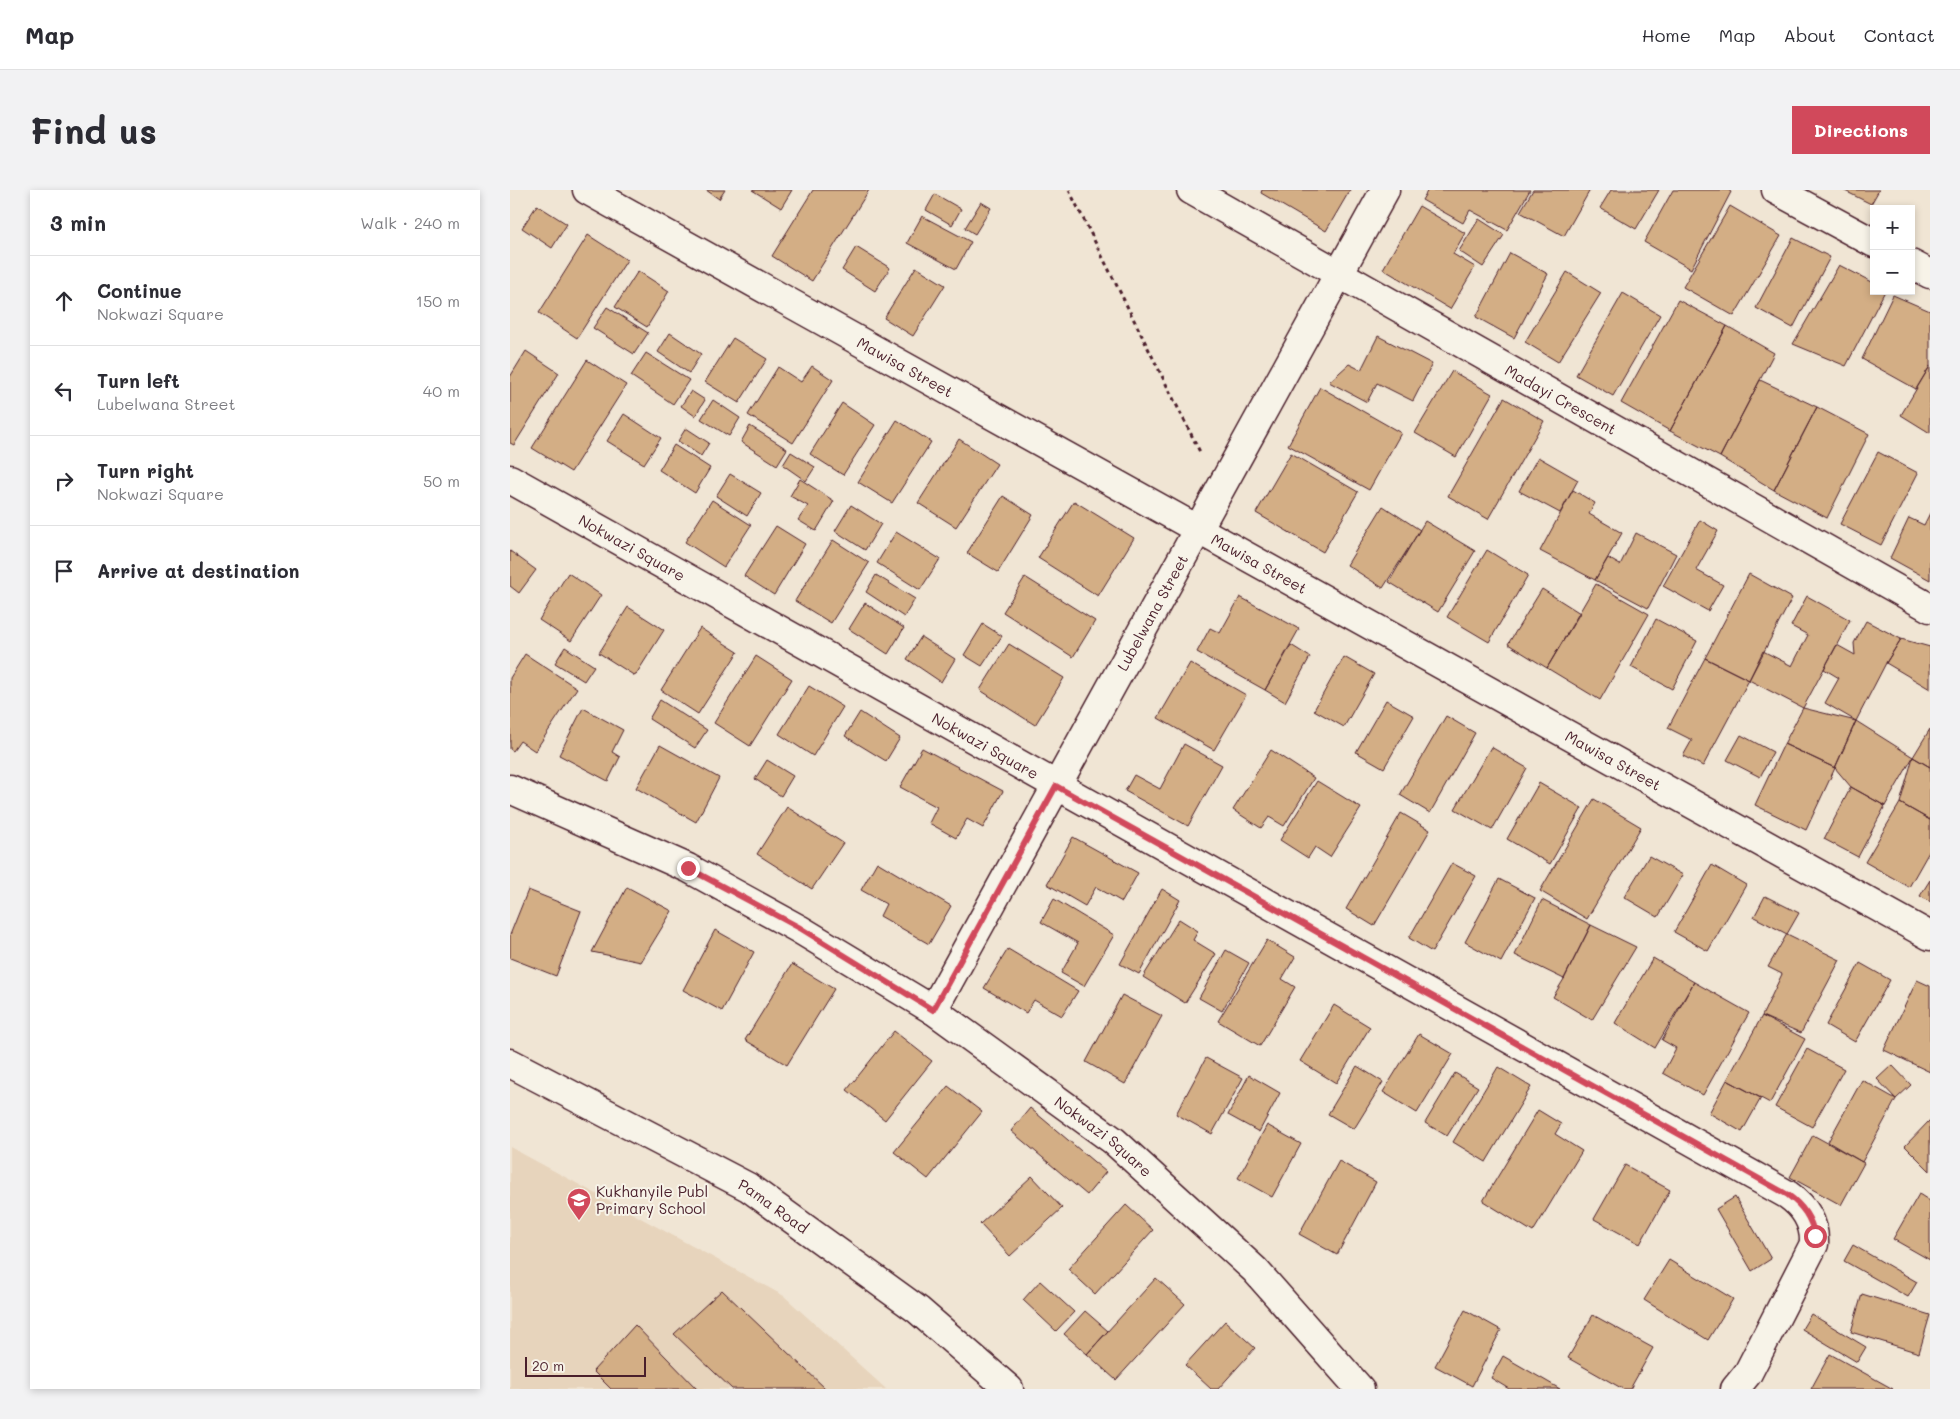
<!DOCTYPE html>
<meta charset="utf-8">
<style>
body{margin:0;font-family:Mali,sans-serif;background:#f2f2f3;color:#2b2b33}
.controls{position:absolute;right:15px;top:15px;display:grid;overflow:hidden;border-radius:0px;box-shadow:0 2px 8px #0003}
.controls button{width:45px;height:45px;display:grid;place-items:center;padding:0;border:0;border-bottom:1px solid #e1e1e2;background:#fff;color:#2b2b33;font:25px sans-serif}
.scale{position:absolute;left:15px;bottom:12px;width:121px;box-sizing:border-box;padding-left:5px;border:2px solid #4a1f2b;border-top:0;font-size:14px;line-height:18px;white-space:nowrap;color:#4a1f2b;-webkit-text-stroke:4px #f7f3e8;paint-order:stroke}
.stop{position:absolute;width:15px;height:15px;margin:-11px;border:4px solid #d1495b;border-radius:50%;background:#fff}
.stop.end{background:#d1495b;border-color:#fff;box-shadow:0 1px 5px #0008}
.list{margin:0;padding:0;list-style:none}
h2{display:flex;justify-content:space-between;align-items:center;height:65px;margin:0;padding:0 20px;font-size:21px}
h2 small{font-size:16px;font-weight:400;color:#7c7c81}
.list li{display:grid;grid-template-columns:32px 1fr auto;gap:15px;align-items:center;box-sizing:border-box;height:90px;padding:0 20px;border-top:1px solid #e1e1e2}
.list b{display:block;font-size:19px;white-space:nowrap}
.list p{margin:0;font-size:16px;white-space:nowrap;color:#7c7c81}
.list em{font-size:16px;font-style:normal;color:#7c7c81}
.icon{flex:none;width:28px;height:28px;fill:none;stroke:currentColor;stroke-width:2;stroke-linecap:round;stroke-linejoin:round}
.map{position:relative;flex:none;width:1420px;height:1199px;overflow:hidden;border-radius:0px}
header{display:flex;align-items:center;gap:30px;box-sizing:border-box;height:70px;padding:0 25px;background:#fff;border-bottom:1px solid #e1e1e2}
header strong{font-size:24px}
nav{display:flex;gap:28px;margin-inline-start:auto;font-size:18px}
.intro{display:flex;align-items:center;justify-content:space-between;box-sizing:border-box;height:120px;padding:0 30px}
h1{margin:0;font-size:35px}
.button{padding:12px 22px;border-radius:0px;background:#d1495b;color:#fff;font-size:18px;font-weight:700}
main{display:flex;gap:30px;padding:0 30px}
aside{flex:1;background:#fff;border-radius:0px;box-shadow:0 2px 8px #0003}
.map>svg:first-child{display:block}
.built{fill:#e7d4bc}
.building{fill:#d3ae85;stroke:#4a1f2b}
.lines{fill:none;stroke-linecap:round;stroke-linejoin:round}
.minor-casing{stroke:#4a1f2b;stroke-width:31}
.path{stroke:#4a1f2b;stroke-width:3;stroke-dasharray:4 4;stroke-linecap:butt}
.minor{stroke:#f7f3e8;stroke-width:28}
.route{stroke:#d1495b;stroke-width:6}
.labels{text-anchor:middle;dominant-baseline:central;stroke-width:4;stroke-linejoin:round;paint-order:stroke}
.street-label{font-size:15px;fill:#4a1f2b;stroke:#f7f3e8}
.poi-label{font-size:15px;fill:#4a1f2b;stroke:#f7f3e8;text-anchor:start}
</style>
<header>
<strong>Map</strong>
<nav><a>Home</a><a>Map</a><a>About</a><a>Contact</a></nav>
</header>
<div class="intro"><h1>Find us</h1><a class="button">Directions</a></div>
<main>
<aside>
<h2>3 min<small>Walk · 240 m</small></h2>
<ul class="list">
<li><svg class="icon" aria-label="ahead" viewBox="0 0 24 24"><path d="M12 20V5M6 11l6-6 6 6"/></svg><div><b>Continue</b><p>Nokwazi Square</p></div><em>150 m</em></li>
<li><svg class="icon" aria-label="left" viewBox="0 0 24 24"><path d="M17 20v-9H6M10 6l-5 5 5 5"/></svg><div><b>Turn left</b><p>Lubelwana Street</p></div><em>40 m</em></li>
<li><svg class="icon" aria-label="right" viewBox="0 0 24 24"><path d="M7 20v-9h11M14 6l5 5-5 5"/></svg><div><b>Turn right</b><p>Nokwazi Square</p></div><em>50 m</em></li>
<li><svg class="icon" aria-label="arrive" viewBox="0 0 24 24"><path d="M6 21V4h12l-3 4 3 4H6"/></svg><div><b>Arrive at destination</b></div></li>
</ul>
</aside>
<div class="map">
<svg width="1420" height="1199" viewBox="0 0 1420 1199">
<rect width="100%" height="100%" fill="#f0e5d4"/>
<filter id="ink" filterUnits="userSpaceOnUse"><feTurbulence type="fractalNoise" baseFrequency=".02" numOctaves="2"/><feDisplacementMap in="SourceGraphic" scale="10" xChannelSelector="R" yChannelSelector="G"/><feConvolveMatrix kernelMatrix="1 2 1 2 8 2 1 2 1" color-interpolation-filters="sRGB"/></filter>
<g filter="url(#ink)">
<path class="built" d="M 0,957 L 274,1106 L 376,1199 L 0,1199 Z"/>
<path class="building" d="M 196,0 L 215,0 L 209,9 Z
M 242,0 L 282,0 L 271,18 Z
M 303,0 L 359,0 L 302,91 L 262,66 Z
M 752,0 L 840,0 L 816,41 L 751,3 Z
M 918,0 L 1020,0 L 997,40 L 960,20 L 953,33 L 912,10 Z
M 1023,0 L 1080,0 L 1054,46 L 1010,22 Z
M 1101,0 L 1149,0 L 1126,39 L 1090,18 Z
M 1163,0 L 1218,0 L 1221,2 L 1181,79 L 1134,52 Z
M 1333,0 L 1369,0 L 1361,14 Z
M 425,4 L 451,19 L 442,35 L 416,20 Z
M 471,12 L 481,18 L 465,44 L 455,38 Z
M 27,15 L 57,34 L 42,58 L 12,38 Z
M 909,16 L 955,43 L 943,64 L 965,77 L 940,119 L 873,79 Z
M 1220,16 L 1271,46 L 1224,126 L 1173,97 Z
M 412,26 L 461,52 L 446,79 L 397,53 Z
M 969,29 L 994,45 L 973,77 L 949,61 Z
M 78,45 L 117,70 L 67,148 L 29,123 Z
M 1283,48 L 1320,67 L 1283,138 L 1246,118 Z
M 346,57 L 380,78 L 365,101 L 332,80 Z
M 1000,63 L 1038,84 L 1004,148 L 966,127 Z
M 1329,75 L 1364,93 L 1364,101 L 1375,101 L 1336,176 L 1283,154 Z
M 406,77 L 435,95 L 403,146 L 374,128 Z
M 128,81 L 159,101 L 137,137 L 105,117 Z
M 1057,82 L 1091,103 L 1048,172 L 1015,152 Z
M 1113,103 L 1150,125 L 1103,206 L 1066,185 Z
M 1383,105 L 1420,121 L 1420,176 L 1406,199 L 1352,169 Z
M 1168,110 L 1217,136 L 1160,241 L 1111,213 Z
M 97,117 L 138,143 L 124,164 L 83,138 Z
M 1217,136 L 1264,163 L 1210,267 L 1160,241 Z
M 160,143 L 191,164 L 179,183 L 148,162 Z
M 868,146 L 922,174 L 903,211 L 867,193 L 857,212 L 819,192 L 839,174 L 851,180 Z
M 223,148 L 257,169 L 229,213 L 195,192 Z
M 16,161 L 49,183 L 4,255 L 0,253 L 0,187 Z
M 136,163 L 179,190 L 163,214 L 121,186 Z
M 77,170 L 116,195 L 61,282 L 22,258 Z
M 302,176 L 323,190 L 283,253 L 238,225 L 268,177 L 291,192 Z
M 1420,176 L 1420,243 L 1391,225 Z
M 942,181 L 982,204 L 946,267 L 905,243 Z
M 1250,190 L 1307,217 L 1264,300 L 1210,267 Z
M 810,197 L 891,243 L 859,300 L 778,255 Z
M 181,201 L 195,210 L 185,226 L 171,216 Z
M 994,208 L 1034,231 L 978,329 L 938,306 Z
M 203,210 L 230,228 L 219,246 L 191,229 Z
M 332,213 L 365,235 L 333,285 L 300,264 Z
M 1307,217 L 1359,244 L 1317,328 L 1264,300 Z
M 114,224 L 151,248 L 134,274 L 97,251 Z
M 387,230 L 421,252 L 382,313 L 348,292 Z
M 240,236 L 277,259 L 267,275 L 231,252 Z
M 176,238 L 199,253 L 191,266 L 168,251 Z
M 449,249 L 487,274 L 446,337 L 408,313 Z
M 164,255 L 200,278 L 185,303 L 149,280 Z
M 281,262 L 305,277 L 296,291 L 273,275 Z
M 1368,262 L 1408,283 L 1371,355 L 1330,334 Z
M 781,263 L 848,302 L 813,362 L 746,323 Z
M 1028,267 L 1068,290 L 1050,323 L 1009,301 Z
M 220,284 L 251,303 L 237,326 L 206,306 Z
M 290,289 L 324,311 L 306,341 L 288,330 L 298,316 L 280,306 Z
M 1063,300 L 1085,313 L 1079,324 L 1112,343 L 1085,390 L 1030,361 Z
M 493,306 L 523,325 L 488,382 L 457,363 Z
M 202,310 L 241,335 L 214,377 L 175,352 Z
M 564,311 L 624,348 L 588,406 L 528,368 Z
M 341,315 L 371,334 L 355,360 L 325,341 Z
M 873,316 L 910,340 L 873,398 L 837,375 Z
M 1420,323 L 1420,390 L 1380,368 L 1399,328 L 1414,335 Z
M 1190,330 L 1208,341 L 1186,380 L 1213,395 L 1198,421 L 1153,396 Z
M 915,331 L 965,361 L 928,422 L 879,392 Z
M 266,336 L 295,354 L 264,405 L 234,386 Z
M 386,342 L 430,369 L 410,400 L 367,373 Z
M 1126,343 L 1166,364 L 1138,418 L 1085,390 L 1098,368 L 1110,375 Z
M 323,350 L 359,373 L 321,433 L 285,411 Z
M 977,360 L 1018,385 L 979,452 L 937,427 Z
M 0,361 L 26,380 L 9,403 L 0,396 Z
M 58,383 L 91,405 L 61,451 L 29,430 Z
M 1239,384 L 1282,408 L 1239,490 L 1195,468 Z
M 366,385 L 405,409 L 394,427 L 356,402 Z
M 515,387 L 585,431 L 563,467 L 493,422 Z
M 1086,394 L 1139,424 L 1090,510 L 1037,478 Z
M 1032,399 L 1070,423 L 1037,478 L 998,454 Z
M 1297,406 L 1340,430 L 1293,518 L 1239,490 L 1253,461 L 1282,476 L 1298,445 L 1281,436 Z
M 730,407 L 789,439 L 755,500 L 687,462 L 700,438 L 710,443 Z
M 355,413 L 394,438 L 378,464 L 339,439 Z
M 118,417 L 154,440 L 125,486 L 89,463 Z
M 1146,429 L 1187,451 L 1162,499 L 1121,477 Z
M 1356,431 L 1391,449 L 1376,473 L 1346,531 L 1315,513 L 1329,488 L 1314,479 L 1327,455 L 1345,465 L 1344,453 Z
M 473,434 L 492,446 L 472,476 L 454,465 Z
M 190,438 L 228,462 L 188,524 L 151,500 Z
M 411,447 L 445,469 L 431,492 L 397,469 Z
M 1391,449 L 1420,457 L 1420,499 L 1376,473 Z
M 499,454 L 554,488 L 525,535 L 470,500 Z
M 781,455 L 800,467 L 775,512 L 755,500 Z
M 55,457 L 84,476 L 74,491 L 45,473 Z
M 15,464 L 67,498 L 25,561 L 10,551 L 3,561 L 0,559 L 0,488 Z
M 246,466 L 282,489 L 240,556 L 204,533 Z
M 834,467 L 864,484 L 834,537 L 804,520 Z
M 1195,468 L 1239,490 L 1193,576 L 1173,566 L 1182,550 L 1158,538 Z
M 680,473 L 736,505 L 704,560 L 648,528 Z
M 299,496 L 333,517 L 303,566 L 269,544 Z
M 150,510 L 197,540 L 185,558 L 139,529 Z
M 876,510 L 904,526 L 874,578 L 846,562 Z
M 73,518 L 113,540 L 102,562 L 110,567 L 98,591 L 49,565 Z
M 1293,518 L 1346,531 L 1325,578 L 1274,554 Z
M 350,522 L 390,548 L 376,571 L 335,546 Z
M 936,526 L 965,543 L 920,623 L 890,605 Z
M 1346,531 L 1403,567 L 1375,616 L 1341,597 L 1325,578 Z
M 1420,539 L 1420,577 L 1403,567 Z
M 1231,545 L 1263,562 L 1250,587 L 1217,570 Z
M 674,554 L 712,575 L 678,636 L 615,601 L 624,585 L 650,599 Z
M 1274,554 L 1325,578 L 1296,640 L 1245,615 Z
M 150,555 L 209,588 L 186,632 L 126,598 Z
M 981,557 L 1017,578 L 982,640 L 945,619 Z
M 412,558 L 493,601 L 473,638 L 457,629 L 446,648 L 419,633 L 427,617 L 390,597 Z
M 761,560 L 804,588 L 774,636 L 759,627 L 751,638 L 723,620 Z
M 1403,567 L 1420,577 L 1420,630 L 1390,613 Z
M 257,570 L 283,586 L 271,606 L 245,589 Z
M 807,591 L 851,618 L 820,667 L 805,657 L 798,668 L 770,650 Z
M 1029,593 L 1072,618 L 1040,674 L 997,649 Z
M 1341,597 L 1375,616 L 1348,667 L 1314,649 Z
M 1084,609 L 1131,637 L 1077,729 L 1030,701 Z
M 1390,613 L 1420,630 L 1420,660 L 1399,697 L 1355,672 Z
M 277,617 L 333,653 L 302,699 L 247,664 Z
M 891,623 L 920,640 L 864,736 L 836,719 Z
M 563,647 L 628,683 L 612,712 L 586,697 L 575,716 L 537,694 Z
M 1139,666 L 1173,685 L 1148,727 L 1114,707 Z
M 367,672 L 441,716 L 419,754 L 370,726 L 376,714 L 351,700 Z
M 942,673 L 966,686 L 922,762 L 899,748 Z
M 1202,675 L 1236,695 L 1198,761 L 1164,742 Z
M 989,689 L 1025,708 L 991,772 L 955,752 Z
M 1420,690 L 1420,712 L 1410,706 Z
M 117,697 L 162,721 L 131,772 L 82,762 Z
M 652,699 L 670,710 L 629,784 L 610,774 Z
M 18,700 L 71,721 L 46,786 L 0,768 L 0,745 Z
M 1255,706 L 1289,723 L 1277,744 L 1244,727 Z
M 544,709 L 604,745 L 574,796 L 551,783 L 568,753 L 531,732 Z
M 1032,710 L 1081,735 L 1054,789 L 1005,765 Z
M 669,729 L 688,741 L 683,750 L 706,764 L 675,813 L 633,787 Z
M 1081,735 L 1126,757 L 1082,830 L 1043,807 L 1054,789 Z
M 205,740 L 244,762 L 212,821 L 173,800 Z
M 1277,744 L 1330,770 L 1291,843 L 1252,826 L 1272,784 L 1258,777 Z
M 757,750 L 785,767 L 772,789 L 785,797 L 750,856 L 708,831 Z
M 498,759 L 568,801 L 552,826 L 524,810 L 516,823 L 474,798 Z
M 716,760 L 739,773 L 712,821 L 689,808 Z
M 1143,768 L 1184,792 L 1145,858 L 1105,833 Z
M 1350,773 L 1380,790 L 1345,852 L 1316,835 Z
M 282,774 L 324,799 L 277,875 L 235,850 Z
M 1407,790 L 1420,796 L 1420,882 L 1374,860 Z
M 1184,792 L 1239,823 L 1193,905 L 1153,883 L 1166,858 L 1152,850 Z
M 612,805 L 652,826 L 615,894 L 576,872 Z
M 824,815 L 860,837 L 826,893 L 790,871 Z
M 1252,826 L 1295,849 L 1260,913 L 1217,890 Z
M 384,841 L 422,871 L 375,930 L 337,900 Z
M 909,844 L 943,864 L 907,923 L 873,902 Z
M 1297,859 L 1334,879 L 1302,937 L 1265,917 Z
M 696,868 L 733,888 L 702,944 L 666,924 Z
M 1382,875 L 1401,895 L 1386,909 L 1367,889 Z
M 847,876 L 873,892 L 844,939 L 818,924 Z
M 988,877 L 1021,897 L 976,972 L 943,952 Z
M 945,883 L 968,897 L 937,946 L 915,933 Z
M 739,885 L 770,903 L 749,942 L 718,925 Z
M 1217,890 L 1251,908 L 1232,942 L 1199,923 Z
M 1352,890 L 1386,909 L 1352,972 L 1318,952 Z
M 438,896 L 472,922 L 418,989 L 384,962 Z
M 520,918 L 596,982 L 577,1005 L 501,941 Z
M 1028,920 L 1051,934 L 1045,944 L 1072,961 L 1023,1042 L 973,1011 Z
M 1420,930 L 1420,981 L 1395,956 Z
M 757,935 L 791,954 L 762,1007 L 728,988 Z
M 1303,945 L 1354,973 L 1331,1015 L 1280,987 Z
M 829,971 L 866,992 L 827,1065 L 789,1044 Z
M 1115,975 L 1160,1000 L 1130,1054 L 1084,1029 Z
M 522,986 L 552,1018 L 500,1066 L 470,1034 Z
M 1409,1004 L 1420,1011 L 1420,1070 L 1383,1049 Z
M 1225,1007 L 1261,1069 L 1242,1081 L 1206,1019 Z
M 616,1015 L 643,1040 L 585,1104 L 558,1079 Z
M 1343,1055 L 1407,1092 L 1398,1107 L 1334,1071 Z
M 1159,1070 L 1223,1109 L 1198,1150 L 1134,1110 Z
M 646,1088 L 675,1114 L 606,1190 L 577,1164 Z
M 530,1091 L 564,1122 L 546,1141 L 513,1110 Z
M 212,1100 L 316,1199 L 222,1199 L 164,1144 Z
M 1352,1104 L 1420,1125 L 1409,1163 L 1341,1142 Z
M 955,1120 L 991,1140 L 962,1196 L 925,1176 Z
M 575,1121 L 598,1141 L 577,1164 L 554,1144 Z
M 1301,1124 L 1356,1157 L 1347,1172 L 1292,1139 Z
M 1083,1125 L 1143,1158 L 1120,1199 L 1113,1199 L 1058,1168 Z
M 715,1131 L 745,1158 L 708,1199 L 701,1199 L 675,1175 Z
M 125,1135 L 187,1199 L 101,1199 L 83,1181 Z
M 1320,1164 L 1383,1199 L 1301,1199 Z
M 993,1166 L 1050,1199 L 999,1199 L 981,1188 Z"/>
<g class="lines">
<defs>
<g id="minor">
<path id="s1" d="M 77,0 L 1420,746"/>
<path id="s2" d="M 681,0 L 1420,418"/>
<path d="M 1266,0 L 1364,53"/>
<path d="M 1401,74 L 1420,84"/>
<path id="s3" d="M 0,289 L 1278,1005 C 1295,1017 1305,1033 1304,1054 L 1238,1183 L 1225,1199"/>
<path id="s4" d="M 0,599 L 178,678 L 289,739 L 423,820 L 604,951 L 745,1080 L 850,1199"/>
<path id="s5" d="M 423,820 L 875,0"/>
<path id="s6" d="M 0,873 L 238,997 L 408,1120 L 499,1199"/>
</g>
</defs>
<use href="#minor" class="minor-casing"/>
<path class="path" d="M 559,0 L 690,262"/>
<use href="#minor" class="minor"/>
</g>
</g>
<g class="lines" filter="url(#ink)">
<path class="route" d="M 178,678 L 290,738 L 423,820 L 546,596 L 1278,1005 C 1293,1016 1301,1028 1305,1046"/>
</g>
<defs>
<symbol id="school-pin" viewBox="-11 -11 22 30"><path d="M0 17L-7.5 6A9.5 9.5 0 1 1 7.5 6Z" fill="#d1495b" stroke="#f7f3e8"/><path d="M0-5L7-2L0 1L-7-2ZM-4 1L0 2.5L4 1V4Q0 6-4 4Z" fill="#fff"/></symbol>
</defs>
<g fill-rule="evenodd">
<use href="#school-pin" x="55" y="996" width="28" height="38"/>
</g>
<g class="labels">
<g class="street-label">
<text stroke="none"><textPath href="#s1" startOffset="364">Mawisa Street</textPath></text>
<text stroke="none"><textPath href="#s2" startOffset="425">Madayi Crescent</textPath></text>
<text stroke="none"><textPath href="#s3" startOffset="140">Nokwazi Square</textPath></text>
<text stroke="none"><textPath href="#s1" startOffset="769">Mawisa Street</textPath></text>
<text stroke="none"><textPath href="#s5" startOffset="454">Lubelwana Street</textPath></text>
<text stroke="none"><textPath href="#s3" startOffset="545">Nokwazi Square</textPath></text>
<text stroke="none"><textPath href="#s1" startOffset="1174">Mawisa Street</textPath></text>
<text stroke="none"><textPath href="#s4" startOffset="690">Nokwazi Square</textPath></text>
<text stroke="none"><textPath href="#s6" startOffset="300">Pama Road</textPath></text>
</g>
<g class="poi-label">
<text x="86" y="1001">Kukhanyile Publ<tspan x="86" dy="17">Primary School</tspan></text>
</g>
</g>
</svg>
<div class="controls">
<button>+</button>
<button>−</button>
</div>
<div class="scale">20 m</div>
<div class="stop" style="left:1305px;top:1046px"></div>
<div class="stop end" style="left:178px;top:678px"></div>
</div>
</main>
